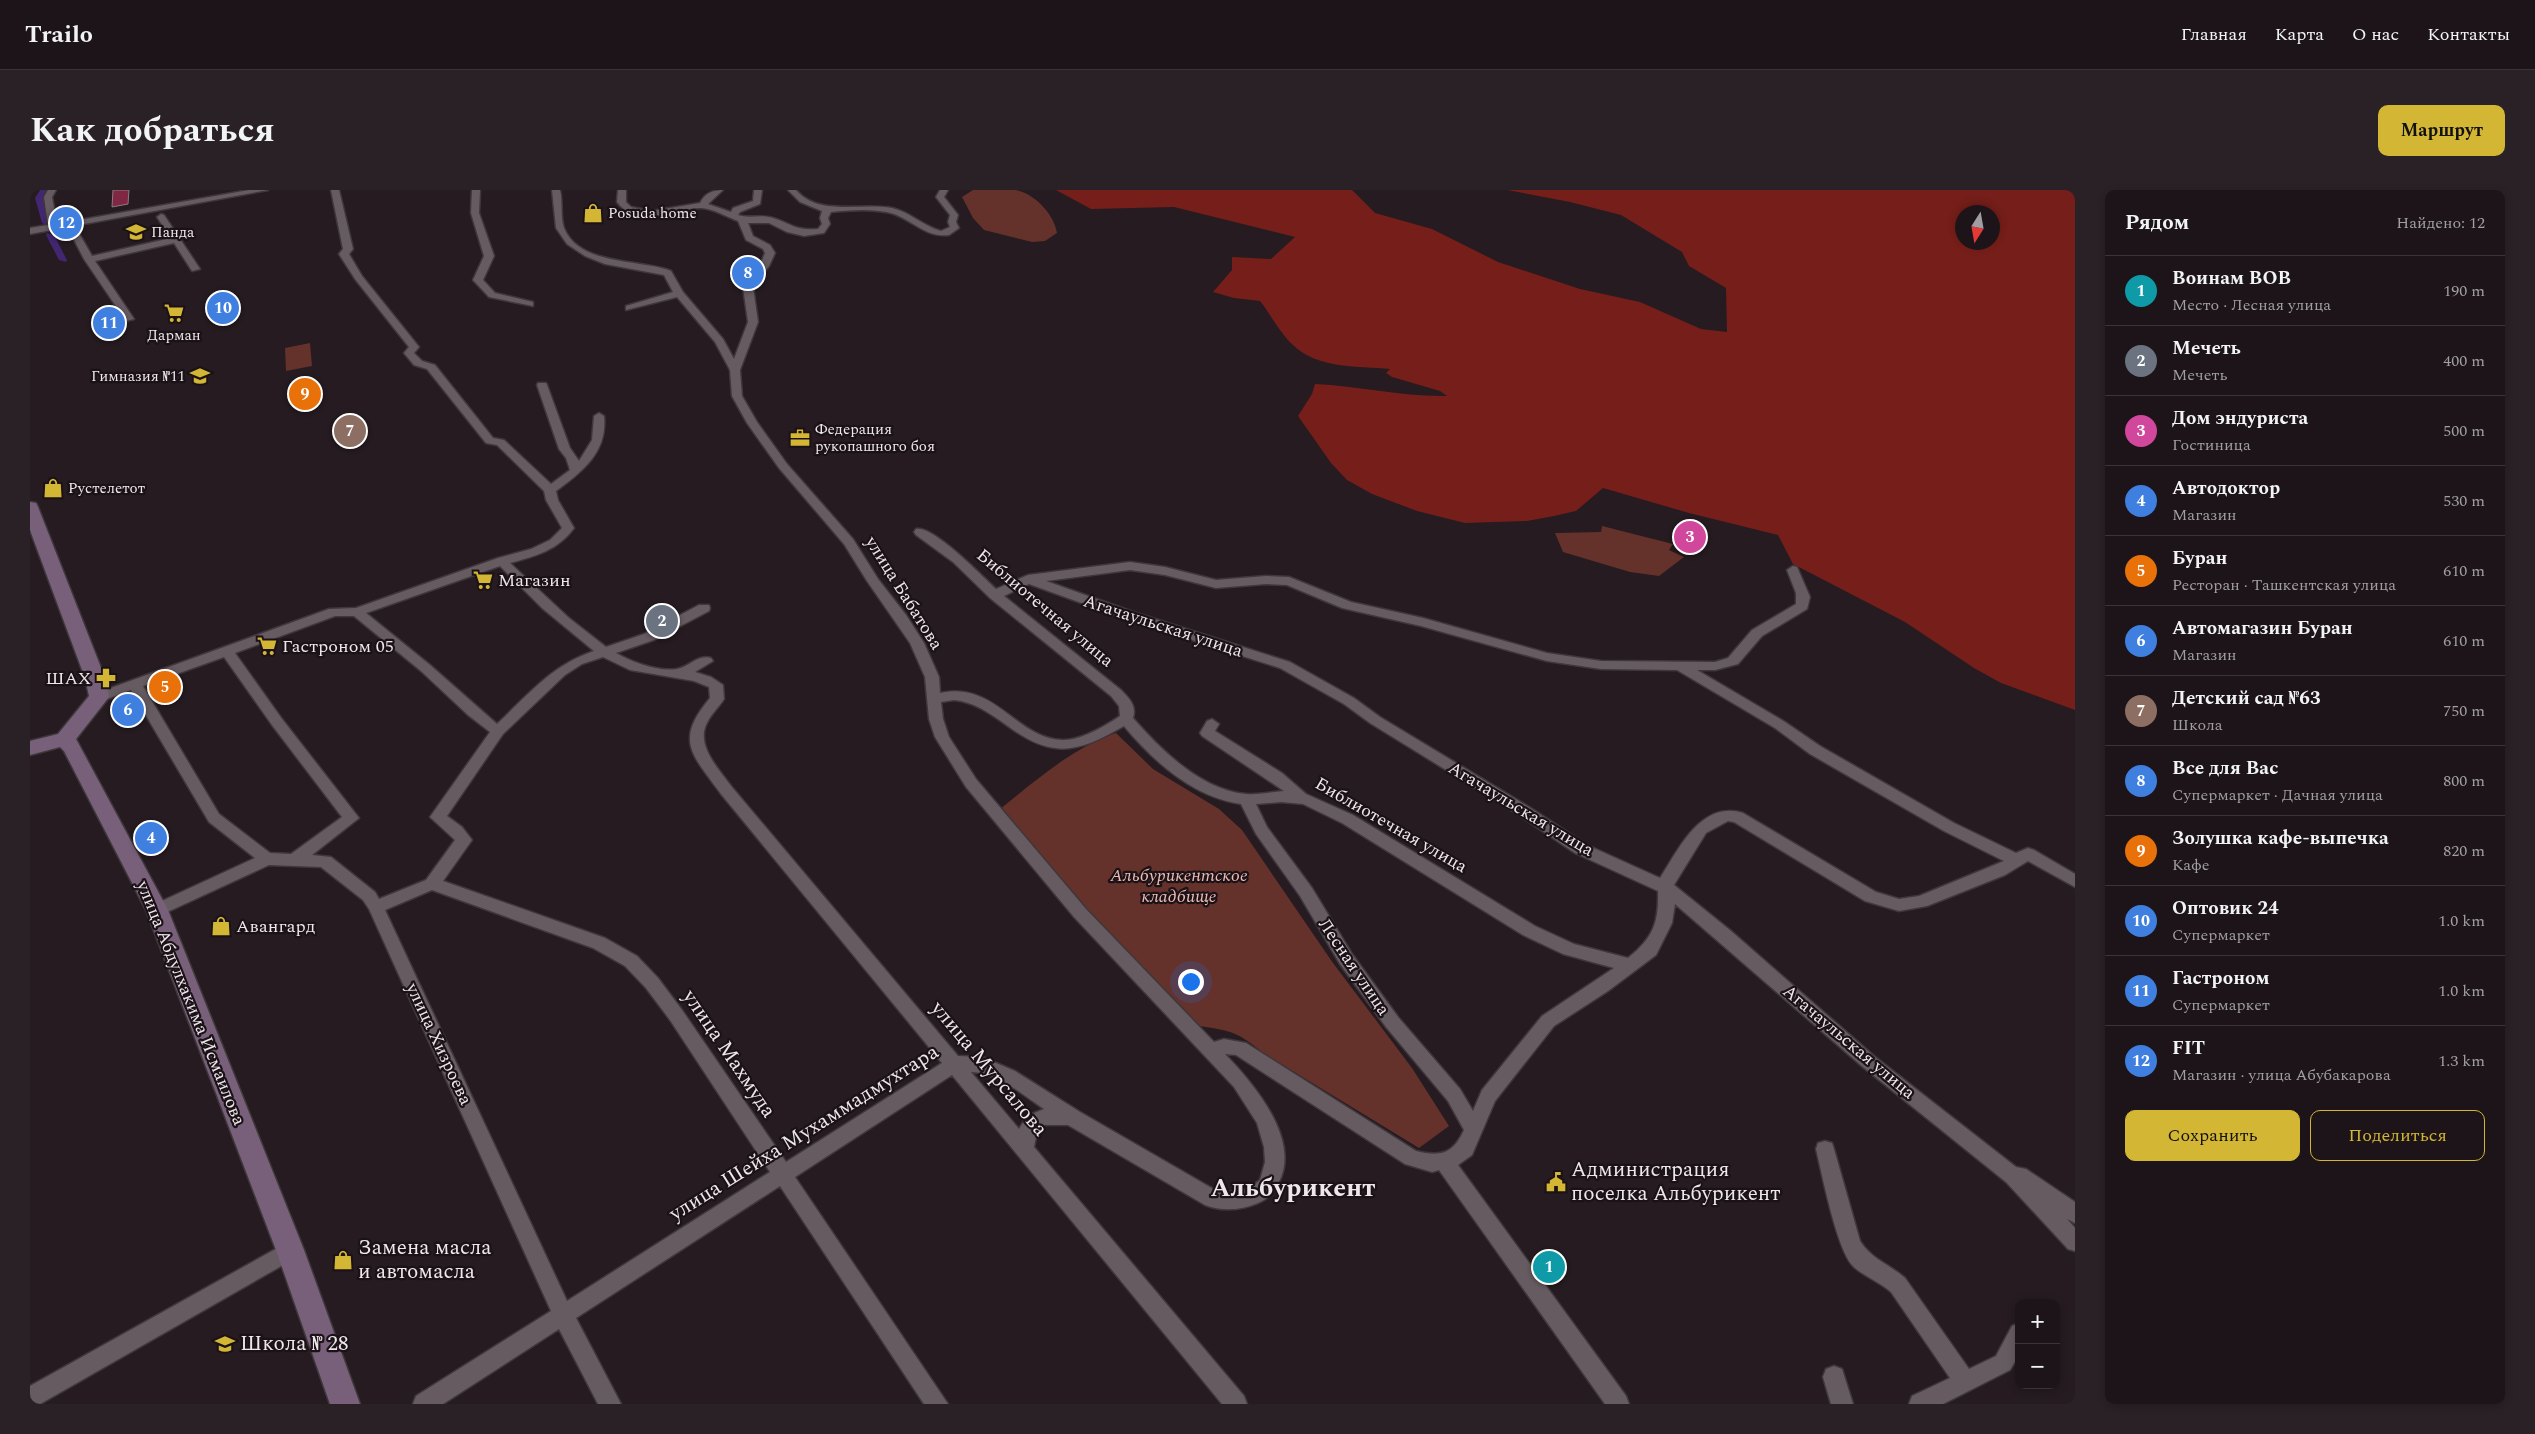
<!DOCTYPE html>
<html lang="ru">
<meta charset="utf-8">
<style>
body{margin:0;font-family:Spectral,serif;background:#292125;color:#f1f3f6}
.controls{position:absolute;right:15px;bottom:15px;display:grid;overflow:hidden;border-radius:10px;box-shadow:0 2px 8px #0003}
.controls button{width:45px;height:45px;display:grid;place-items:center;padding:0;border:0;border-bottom:1px solid #3a3337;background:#1c1418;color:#f1f3f6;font:25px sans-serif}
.compass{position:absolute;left:1925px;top:15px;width:45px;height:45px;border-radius:50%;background:#1c1418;box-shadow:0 2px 8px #0003;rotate:191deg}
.you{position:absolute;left:1160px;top:791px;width:18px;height:18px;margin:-12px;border:4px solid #fff;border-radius:50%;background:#1a73e8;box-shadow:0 0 0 8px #1a73e833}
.badge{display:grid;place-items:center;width:32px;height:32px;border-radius:50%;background:#d4b635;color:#fff;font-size:16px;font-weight:700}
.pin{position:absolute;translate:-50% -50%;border:2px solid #fff;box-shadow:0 1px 5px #0006}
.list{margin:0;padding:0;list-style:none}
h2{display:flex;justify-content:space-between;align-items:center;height:65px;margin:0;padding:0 20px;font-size:21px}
h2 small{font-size:16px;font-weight:400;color:#a09ea2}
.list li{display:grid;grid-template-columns:32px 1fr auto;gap:15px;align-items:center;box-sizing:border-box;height:70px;padding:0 20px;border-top:1px solid #3a3337}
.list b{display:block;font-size:19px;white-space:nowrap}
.list p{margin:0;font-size:16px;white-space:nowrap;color:#a09ea2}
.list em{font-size:16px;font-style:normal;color:#a09ea2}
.actions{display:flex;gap:10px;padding:15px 20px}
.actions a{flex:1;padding:11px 0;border:1px solid #d4b635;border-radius:10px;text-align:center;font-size:18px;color:#d4b635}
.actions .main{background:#d4b635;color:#111}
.map{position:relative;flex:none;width:2045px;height:1214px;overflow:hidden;border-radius:10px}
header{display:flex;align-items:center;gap:30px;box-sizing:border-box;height:70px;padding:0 25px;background:#1c1418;border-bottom:1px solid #3a3337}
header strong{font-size:24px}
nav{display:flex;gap:28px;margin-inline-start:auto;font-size:18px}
.intro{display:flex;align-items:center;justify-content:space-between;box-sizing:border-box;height:120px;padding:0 30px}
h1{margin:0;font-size:35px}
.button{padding:12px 22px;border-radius:10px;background:#d4b635;color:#111;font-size:18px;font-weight:700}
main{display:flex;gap:30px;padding:0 30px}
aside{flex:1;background:#1c1418;border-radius:10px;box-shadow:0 2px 8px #0003}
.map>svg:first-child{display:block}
.green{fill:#65312b}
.forest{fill:#761e19;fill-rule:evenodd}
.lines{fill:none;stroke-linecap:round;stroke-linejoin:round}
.canal{fill:#422671;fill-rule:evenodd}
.building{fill:#7f2743;stroke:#8b7c7f}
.street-casing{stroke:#3e373b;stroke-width:3}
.secondary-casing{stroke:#3e373b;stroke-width:3}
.street{fill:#675b62;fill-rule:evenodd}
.secondary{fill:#79607a;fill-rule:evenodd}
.labels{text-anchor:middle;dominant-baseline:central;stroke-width:4.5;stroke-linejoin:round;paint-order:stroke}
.far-poi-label{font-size:15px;fill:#ede6ea;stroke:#1b1217;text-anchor:start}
.poi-label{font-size:18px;fill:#ede6ea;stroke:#1b1217;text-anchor:start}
.street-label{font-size:18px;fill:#ede6ea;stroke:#1b1217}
.park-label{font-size:18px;font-style:italic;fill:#eebab3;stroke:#1b1217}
.near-street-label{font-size:21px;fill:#ede6ea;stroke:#1b1217}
.near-poi-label{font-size:21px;fill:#ede6ea;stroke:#1b1217;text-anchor:start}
.near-district-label{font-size:26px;font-weight:bold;fill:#ede6ea;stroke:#1b1217}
</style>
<header>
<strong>Trailo</strong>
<nav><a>Главная</a><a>Карта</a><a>О нас</a><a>Контакты</a></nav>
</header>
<div class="intro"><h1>Как добраться</h1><a class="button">Маршрут</a></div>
<main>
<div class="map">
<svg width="2045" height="1214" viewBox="0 0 2045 1214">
<rect width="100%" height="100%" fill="#251b20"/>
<path class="green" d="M 943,0 C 956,0 973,0 986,0 C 1005,4 1024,24 1027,43 L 1015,51 L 1002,52 L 954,40 L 943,28 L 932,7 Z
M 280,153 L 282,176 L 256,181 L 255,158 Z
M 1572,336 L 1643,354 L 1639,360 L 1654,367 L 1629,386 L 1600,382 L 1533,362 L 1525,343 L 1571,342 Z
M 1086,543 L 1123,579 L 1189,619 L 1212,640 L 1303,773 L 1382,878 L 1419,936 L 1389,958 L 1233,863 C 1208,842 1202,841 1170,836 L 1015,677 L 969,620 C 1005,591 1042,558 1086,543 Z"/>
<path class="forest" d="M 1026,0 L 1322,0 L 1345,23 L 1402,39 L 1468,72 L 1550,99 L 1610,112 L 1671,139 L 1697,142 L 1696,98 L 1659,76 L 1652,62 L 1591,25 L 1540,12 L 1477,0 L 2045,0 L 2045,520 L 1971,493 L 1944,478 L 1875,432 L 1763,374 L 1748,345 L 1659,323 L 1573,298 L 1546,321 L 1524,326 L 1497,331 L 1435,333 L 1387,321 L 1342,304 L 1317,290 L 1301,273 L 1268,226 L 1282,204 L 1285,194 C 1330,196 1374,207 1417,206 L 1410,201 L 1362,187 L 1356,183 L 1360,179 C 1328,176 1287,179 1263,155 C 1250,143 1241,125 1230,111 L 1204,108 L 1183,102 L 1202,80 L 1202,67 L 1241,69 L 1265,47 L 1144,17 L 1061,19 ZM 1932,22 L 1962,22 L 1962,52 L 1932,52 Z"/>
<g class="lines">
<path class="canal" d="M 10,0 L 18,0 L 13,8 L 20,33 L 16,35 L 12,33 L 5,8 Z
M 17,43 L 24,45 L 37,70 L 36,72 L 29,70 L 16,45 Z"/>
</g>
<path class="building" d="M 83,0 L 99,0 L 98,14 L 82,17 Z"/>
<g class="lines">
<defs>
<path id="street" d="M 18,0 L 26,0 L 22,7 L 27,34 L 219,0 L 238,0 L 0,44 L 0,38 L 18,35 L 14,7 Z
M 301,0 L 309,0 L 323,59 L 319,64 L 332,86 L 389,157 L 384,163 L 392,171 L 405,175 L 463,248 L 474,250 L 521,294 L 540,280 L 536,268 L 529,259 L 507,195 L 508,193 L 516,193 L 517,195 L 540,258 L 549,271 L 562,250 L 564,226 L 569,223 L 574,226 C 578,262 552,282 526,301 L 528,310 L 544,338 C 528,360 506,366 480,373 L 539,428 L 576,457 L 614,444 L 669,415 L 679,415 L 680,418 L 679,421 L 624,450 L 586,463 C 602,472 628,482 647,479 C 659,477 668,464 681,468 L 683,471 L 665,482 L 681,487 L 693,495 L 694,509 C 689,517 682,523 678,531 C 664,554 688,578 701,596 L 928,866 L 952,867 L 985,881 L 1050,922 L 1185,1000 L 1200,1002 L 1220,998 L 1230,990 L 1235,972 L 1234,957 L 1227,933 L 1204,897 L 1044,727 L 936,597 L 905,547 L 899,529 L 895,487 L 880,453 L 837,391 L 814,354 L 749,278 L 717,233 L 702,206 L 700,180 L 685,152 L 647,107 L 596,120 L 596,116 L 643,102 L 634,85 L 575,74 L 555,66 L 537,54 L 526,38 L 522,0 L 530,0 C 533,12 530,26 534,38 C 549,76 611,69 641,81 L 653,102 L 693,149 L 704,169 L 718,132 L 713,97 L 730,75 L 735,63 L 733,59 L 716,50 L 708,31 C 697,27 682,18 671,18 C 644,18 608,40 587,12 L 588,0 L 596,0 L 596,12 L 601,17 L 622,21 L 670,13 C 675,3 683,0 693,0 L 678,14 L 701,22 L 703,18 L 723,11 L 724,0 L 732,0 L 730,14 L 710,22 L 708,25 C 720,29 731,24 743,28 C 762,34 766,41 788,39 L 792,34 L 790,28 L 792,21 L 770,12 L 758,0 L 766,0 C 789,27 831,12 862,18 C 880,22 893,36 911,41 L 920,37 L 918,32 L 920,25 L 906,7 L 910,0 L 918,0 L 914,7 L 928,25 L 926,32 L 929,38 L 919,45 C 897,48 883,31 864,24 C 845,18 820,20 801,22 L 798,28 L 800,34 L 794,43 L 774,46 L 757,42 L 739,33 L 718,33 L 723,46 L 740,55 L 745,63 L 739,76 L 723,97 L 728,132 L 710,180 L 712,206 L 727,232 L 757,274 L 823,349 L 848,389 L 876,425 L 894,453 L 909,487 L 910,503 C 966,491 986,549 1033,550 C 1052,550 1075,536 1090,526 L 1089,516 L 1081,506 L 960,408 L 923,372 L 886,345 L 884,342 L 886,339 C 903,335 953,387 966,399 L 998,385 L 1100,372 L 1135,377 L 1186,390 L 1236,386 L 1259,387 L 1321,412 L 1393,428 L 1517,463 L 1571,471 L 1685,472 L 1698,468 L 1722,440 L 1766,414 L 1766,403 L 1757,380 L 1763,376 L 1767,377 L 1780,407 L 1777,419 L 1732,446 L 1708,474 L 1685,480 L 1667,480 L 1755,532 L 1790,556 L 1924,633 L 1986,663 L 1998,658 L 2004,660 L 2045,684 L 2045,697 L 1998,671 L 1975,685 L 1897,716 L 1869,721 L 1835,711 L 1704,632 L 1698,631 L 1676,643 L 1644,695 L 1701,741 L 1845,867 L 1986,977 L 1996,979 L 2045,1012 L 2045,1033 L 2037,1029 L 2045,1038 L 2045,1061 L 2038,1059 L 1976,992 L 1833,877 L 1645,714 L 1642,733 L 1626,765 L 1578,801 L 1524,836 L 1465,911 L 1442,965 L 1428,975 L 1596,1206 L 1599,1214 L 1575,1214 L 1409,980 L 1402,982 L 1375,974 L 1206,865 L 1195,864 C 1223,893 1271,949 1249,992 C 1244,1002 1238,1009 1228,1013 C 1211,1020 1193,1022 1175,1015 L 1038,935 L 1014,935 L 1007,942 L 1004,957 L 1214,1206 L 1217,1214 L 1192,1214 L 922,885 L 765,987 L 918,1214 L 894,1214 L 750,996 L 546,1128 L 591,1214 L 568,1214 L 529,1139 L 413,1214 L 383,1214 L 386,1206 L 521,1121 L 339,719 L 333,710 L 291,677 L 239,675 L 133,724 L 127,726 L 121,724 L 119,720 L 121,716 L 225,668 L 179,632 L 101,500 L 69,512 L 62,507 L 64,504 L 299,419 L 326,418 L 468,368 L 501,359 L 520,350 L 532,338 L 516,310 L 514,301 L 467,255 L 456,253 L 397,179 L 384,175 L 374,163 L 379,157 L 325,89 L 309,64 L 313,59 ZM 470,376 L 512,418 L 564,461 C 522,475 499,504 467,534 L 400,475 L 336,423 ZM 1100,380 L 1135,385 L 1186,398 L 1236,394 L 1257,395 L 1312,418 L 1391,436 L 1517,471 L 1571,479 L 1647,480 L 1745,538 L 1780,564 L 1914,641 L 1974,671 L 1889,706 L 1869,709 L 1846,702 L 1713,623 C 1671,610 1649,659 1630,688 L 1557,655 L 1499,617 L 1350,527 L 1324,508 L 1260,472 L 1103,422 L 1016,391 ZM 999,394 L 1093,428 L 1250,478 L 1314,514 L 1340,533 L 1489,625 L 1545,663 L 1628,701 C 1629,733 1623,748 1598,768 L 1544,754 L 1505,736 L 1323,625 L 1276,604 L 1252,583 L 1185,541 L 1189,534 L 1182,529 L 1177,531 L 1170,543 L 1172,546 L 1254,601 C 1241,602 1229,605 1216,604 C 1171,600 1131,560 1103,528 C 1107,516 1099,508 1091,500 L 974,406 ZM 305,426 L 324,426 L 391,481 L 438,525 L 460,542 L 400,627 L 425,650 L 396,690 L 349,709 L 345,702 L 301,667 L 282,665 L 329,628 L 252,529 L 205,463 ZM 194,467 L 242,535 L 312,627 L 261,664 L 240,663 L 189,624 L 113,496 ZM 573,467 L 600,480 L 664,491 L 679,497 L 680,508 C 644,551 662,564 691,604 L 912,873 L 756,972 L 652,820 L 628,788 L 607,766 L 575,748 L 413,691 L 442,650 L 432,637 L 417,626 L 473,544 L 535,485 L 552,474 ZM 924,510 C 944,512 958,522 975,534 C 1021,569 1046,564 1094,536 C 1124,572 1163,607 1211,614 L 1226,644 L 1270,706 L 1310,774 L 1356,837 L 1418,911 L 1434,940 C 1423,964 1411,967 1386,961 L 1216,853 L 1194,849 L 1184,852 L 1056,719 L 946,589 L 919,547 L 913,529 L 911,512 ZM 1251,612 L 1273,614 L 1312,633 L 1493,745 L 1533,764 L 1584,778 L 1512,826 L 1452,900 L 1443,921 L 1430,899 L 1368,827 L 1322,764 L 1282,698 L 1237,637 L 1226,614 ZM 402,700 L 563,758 L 595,776 L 616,798 L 640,830 L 740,982 L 537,1111 L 355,720 ZM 941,882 C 968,883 992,904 1014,919 L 997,926 L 989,939 Z
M 442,0 L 450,0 L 449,23 L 464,66 L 453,90 L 465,103 L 503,112 L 503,116 L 459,107 L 443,90 L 454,66 L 441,23 Z
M 131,24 L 134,25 L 170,79 L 162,81 L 144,53 L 65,71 L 104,129 L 96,131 L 54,69 L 39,40 L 46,38 L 62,66 L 141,48 L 127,27 Z
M 1795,951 L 1802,953 L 1804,959 L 1830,1051 C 1841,1069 1859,1074 1875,1088 L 1939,1179 L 1966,1166 L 1982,1136 L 1989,1133 L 1989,1165 L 1980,1180 L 1913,1214 L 1879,1214 L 1882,1206 L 1920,1188 L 1861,1102 C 1850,1092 1830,1084 1823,1076 C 1807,1060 1792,984 1786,959 L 1788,953 Z
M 260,1051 L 267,1053 L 270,1060 L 267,1067 L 10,1214 L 0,1214 L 0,1196 Z
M 1804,1176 L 1812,1179 L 1823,1214 L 1801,1214 L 1793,1187 L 1796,1179 Z"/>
<path id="secondary" d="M 0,312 L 6,313 L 8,317 L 75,488 L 79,507 L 46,549 L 138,720 L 274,1060 L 330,1214 L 300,1214 L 246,1060 L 116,720 L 34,561 L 30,557 L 0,565 L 0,551 L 28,544 L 59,506 L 55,488 L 0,340 Z"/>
</defs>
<use href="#street" class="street-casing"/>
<use href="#secondary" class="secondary-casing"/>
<use href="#street" class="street"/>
<use href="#secondary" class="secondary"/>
</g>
<defs>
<symbol id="shop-bare" viewBox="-9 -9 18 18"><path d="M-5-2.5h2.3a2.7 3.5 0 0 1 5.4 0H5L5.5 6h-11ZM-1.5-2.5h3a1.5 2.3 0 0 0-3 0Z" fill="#d4b635" stroke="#1b1217" stroke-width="2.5" paint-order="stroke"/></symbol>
<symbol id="school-bare" viewBox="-9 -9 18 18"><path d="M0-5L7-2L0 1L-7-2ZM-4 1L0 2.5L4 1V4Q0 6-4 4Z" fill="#d4b635" stroke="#1b1217" stroke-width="2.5" paint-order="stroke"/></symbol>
<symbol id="supermarket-bare" viewBox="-9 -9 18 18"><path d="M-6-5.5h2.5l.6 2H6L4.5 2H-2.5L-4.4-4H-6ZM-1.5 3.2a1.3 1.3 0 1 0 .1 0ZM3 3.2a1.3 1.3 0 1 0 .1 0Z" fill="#d4b635" stroke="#1b1217" stroke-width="2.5" paint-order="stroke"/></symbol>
<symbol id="office-bare" viewBox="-9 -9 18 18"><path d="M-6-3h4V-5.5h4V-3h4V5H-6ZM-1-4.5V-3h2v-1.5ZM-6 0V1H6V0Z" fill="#d4b635" stroke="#1b1217" stroke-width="2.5" paint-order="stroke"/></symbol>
<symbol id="pharmacy-bare" viewBox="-9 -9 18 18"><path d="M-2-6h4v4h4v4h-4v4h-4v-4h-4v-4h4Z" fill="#d4b635" stroke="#1b1217" stroke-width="2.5" paint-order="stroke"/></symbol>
<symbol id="civic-bare" viewBox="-9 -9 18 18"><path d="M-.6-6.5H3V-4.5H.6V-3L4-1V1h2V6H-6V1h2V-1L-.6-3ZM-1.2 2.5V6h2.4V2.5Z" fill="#d4b635" stroke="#1b1217" stroke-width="2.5" paint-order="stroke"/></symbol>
</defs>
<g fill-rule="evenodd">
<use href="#shop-bare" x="549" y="9" width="28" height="28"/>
<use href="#school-bare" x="92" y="28" width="28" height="28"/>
<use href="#supermarket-bare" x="130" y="109" width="28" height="28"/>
<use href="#school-bare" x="156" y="172" width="28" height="28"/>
<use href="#office-bare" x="756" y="234" width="28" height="28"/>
<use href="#shop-bare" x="9" y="284" width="28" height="28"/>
<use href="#supermarket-bare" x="439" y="376" width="28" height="28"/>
<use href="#supermarket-bare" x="223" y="442" width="28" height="28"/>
<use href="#pharmacy-bare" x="62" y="474" width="28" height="28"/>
<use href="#shop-bare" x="177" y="722" width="28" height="28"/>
<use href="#civic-bare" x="1512" y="978" width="28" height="28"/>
<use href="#shop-bare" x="299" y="1056" width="28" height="28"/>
<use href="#school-bare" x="181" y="1140" width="28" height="28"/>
</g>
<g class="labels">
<g class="far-poi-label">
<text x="578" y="23">Posuda home</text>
<text x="121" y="42">Панда</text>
<text x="144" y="145" text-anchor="middle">Дарман</text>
<text x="155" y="186" text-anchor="end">Гимназия №11</text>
<text x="785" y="239">Федерация<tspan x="785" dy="17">рукопашного боя</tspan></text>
<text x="38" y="298">Рустелетот</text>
</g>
<g class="poi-label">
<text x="468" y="390">Магазин</text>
<text x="252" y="456">Гастроном 05</text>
<text x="61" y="488" text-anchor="end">ШАХ</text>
<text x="206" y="736">Авангард</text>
</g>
<g class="street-label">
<text transform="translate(874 403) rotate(58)">улица Бабатова</text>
<text transform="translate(1015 418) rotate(40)">Библиотечная улица</text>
<text transform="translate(1133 436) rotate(18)">Агачаульская улица</text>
<text transform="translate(1491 619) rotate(31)">Агачаульская улица</text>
<text transform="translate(1361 635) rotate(30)">Библиотечная улица</text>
<text transform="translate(1324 777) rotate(56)">Лесная улица</text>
<text transform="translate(161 813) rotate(68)">улица Абдулхакима Исмаилова</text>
<text transform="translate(1819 852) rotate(40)">Агачаульская улица</text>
<text transform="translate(409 854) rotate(65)">улица Хизроева</text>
</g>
<g class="park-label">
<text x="1149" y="685">Альбурикентское<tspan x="1149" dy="21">кладбище</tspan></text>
</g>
<g class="near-street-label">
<text transform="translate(699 864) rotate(56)">улица Махмуда</text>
<text transform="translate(959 879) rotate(50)">улица Мурсалова</text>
<text transform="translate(774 943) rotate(-32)">улица Шейха Мухаммадмухтара</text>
</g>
<g class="near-poi-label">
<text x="1541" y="980">Администрация<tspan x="1541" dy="24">поселка Альбурикент</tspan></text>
<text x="328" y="1058">Замена масла<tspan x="328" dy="24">и автомасла</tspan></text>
<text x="210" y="1154">Школа № 28</text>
</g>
<g class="near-district-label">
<text x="1263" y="998">Альбурикент</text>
</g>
</g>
</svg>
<div class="controls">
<button>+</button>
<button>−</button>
</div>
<svg class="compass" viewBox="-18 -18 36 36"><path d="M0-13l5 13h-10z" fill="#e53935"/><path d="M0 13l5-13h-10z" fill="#a09ea2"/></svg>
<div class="you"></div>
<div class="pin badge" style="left:1519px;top:1077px;background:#0f9aa8">1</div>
<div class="pin badge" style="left:632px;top:431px;background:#6b7280">2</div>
<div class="pin badge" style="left:1660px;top:347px;background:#d1479c">3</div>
<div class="pin badge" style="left:121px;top:648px;background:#3f7fe0">4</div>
<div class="pin badge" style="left:135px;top:497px;background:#e8710a">5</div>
<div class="pin badge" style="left:98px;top:520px;background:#3f7fe0">6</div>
<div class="pin badge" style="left:320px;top:241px;background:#8d6e63">7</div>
<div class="pin badge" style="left:718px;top:83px;background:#3f7fe0">8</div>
<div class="pin badge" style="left:275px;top:204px;background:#e8710a">9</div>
<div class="pin badge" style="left:193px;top:118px;background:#3f7fe0">10</div>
<div class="pin badge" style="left:79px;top:133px;background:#3f7fe0">11</div>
<div class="pin badge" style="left:36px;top:33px;background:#3f7fe0">12</div>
</div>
<aside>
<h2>Рядом<small>Найдено: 12</small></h2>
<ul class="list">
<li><span class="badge" style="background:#0f9aa8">1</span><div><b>Воинам ВОВ</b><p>Место · Лесная улица</p></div><em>190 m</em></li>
<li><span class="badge" style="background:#6b7280">2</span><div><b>Мечеть</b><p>Мечеть</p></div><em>400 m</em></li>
<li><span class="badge" style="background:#d1479c">3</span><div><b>Дом эндуриста</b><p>Гостиница</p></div><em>500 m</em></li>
<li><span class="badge" style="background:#3f7fe0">4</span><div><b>Автодоктор</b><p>Магазин</p></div><em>530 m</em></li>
<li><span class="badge" style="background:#e8710a">5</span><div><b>Буран</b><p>Ресторан · Ташкентская улица</p></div><em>610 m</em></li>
<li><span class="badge" style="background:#3f7fe0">6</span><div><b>Автомагазин Буран</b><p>Магазин</p></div><em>610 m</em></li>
<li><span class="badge" style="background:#8d6e63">7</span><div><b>Детский сад №63</b><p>Школа</p></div><em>750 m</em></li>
<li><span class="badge" style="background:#3f7fe0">8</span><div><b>Все для Вас</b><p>Супермаркет · Дачная улица</p></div><em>800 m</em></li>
<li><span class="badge" style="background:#e8710a">9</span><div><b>Золушка кафе-выпечка</b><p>Кафе</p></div><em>820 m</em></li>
<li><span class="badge" style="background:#3f7fe0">10</span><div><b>Оптовик 24</b><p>Супермаркет</p></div><em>1.0 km</em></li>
<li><span class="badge" style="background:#3f7fe0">11</span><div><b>Гастроном</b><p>Супермаркет</p></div><em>1.0 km</em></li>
<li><span class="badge" style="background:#3f7fe0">12</span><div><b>FIT</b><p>Магазин · улица Абубакарова</p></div><em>1.3 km</em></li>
</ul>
<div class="actions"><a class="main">Сохранить</a><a>Поделиться</a></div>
</aside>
</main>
